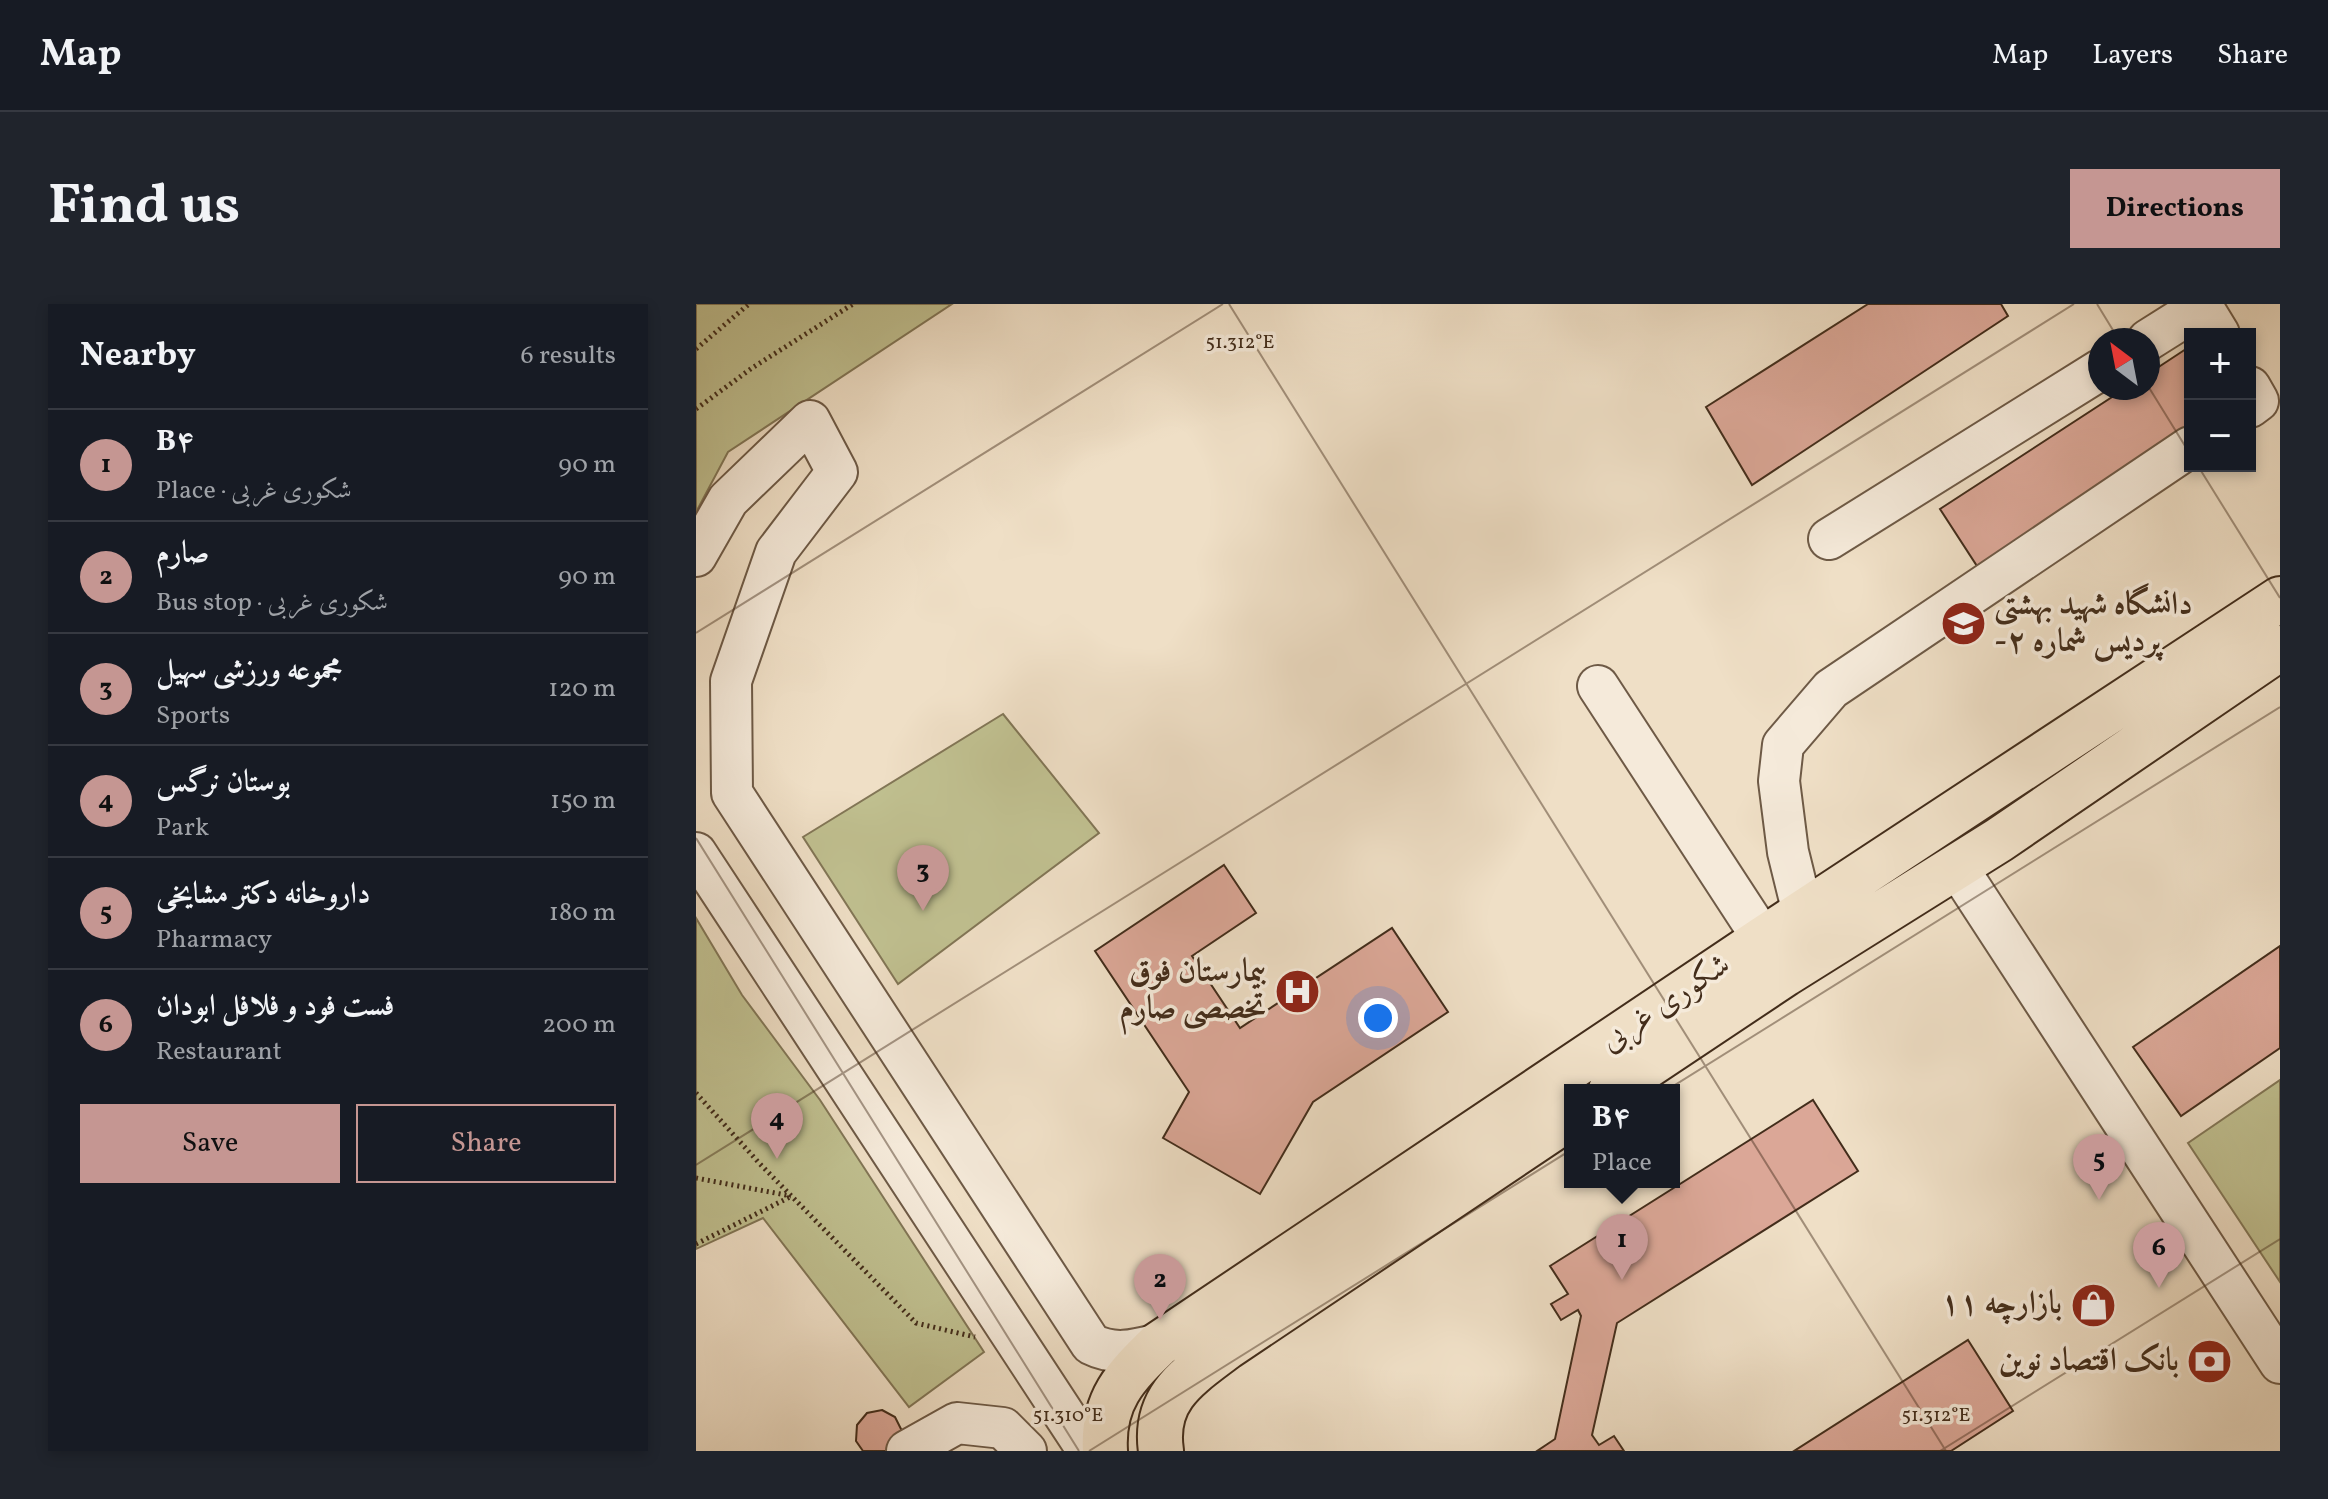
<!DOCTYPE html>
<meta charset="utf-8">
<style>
body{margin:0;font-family:Vollkorn,Amiri,serif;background:#20242c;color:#f1f3f6}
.controls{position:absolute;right:24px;top:24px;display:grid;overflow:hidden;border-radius:0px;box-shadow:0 4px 12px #0003}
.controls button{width:72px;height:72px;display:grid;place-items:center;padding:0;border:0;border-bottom:2px solid #363941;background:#171b24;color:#f1f3f6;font:40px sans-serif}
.compass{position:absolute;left:1392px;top:24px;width:72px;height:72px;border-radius:50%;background:#171b24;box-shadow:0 4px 12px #0003;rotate:328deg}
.you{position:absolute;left:682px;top:714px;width:28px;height:28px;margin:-20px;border:6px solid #fff;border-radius:50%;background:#1a73e8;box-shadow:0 0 0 12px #1a73e833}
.badge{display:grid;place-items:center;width:52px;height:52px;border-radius:50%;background:#c59692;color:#111;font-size:26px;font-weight:700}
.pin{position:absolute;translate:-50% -66px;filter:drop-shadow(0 2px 4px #0008)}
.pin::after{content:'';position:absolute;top:42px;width:28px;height:24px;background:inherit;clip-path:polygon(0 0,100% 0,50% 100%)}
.popup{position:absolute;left:868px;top:780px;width:116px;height:104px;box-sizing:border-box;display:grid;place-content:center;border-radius:0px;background:#171b24;filter:drop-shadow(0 2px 6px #0005);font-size:26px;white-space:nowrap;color:#9ea1a6}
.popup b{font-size:30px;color:#f1f3f6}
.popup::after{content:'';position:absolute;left:50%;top:100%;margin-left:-16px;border:16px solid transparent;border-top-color:#171b24}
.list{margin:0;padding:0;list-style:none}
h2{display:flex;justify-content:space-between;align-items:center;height:104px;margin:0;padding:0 32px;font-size:34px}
h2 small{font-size:26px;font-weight:400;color:#9ea1a6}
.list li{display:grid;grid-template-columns:52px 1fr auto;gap:24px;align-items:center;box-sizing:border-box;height:112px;padding:0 32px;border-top:2px solid #363941}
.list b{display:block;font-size:30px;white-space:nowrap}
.list p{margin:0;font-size:26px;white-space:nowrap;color:#9ea1a6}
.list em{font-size:26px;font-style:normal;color:#9ea1a6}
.actions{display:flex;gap:16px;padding:24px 32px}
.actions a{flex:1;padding:18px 0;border:2px solid #c59692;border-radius:0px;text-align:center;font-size:28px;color:#c59692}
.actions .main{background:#c59692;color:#111}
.map{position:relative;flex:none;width:1584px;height:1147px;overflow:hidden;border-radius:0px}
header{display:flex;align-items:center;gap:48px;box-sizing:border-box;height:112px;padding:0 40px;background:#171b24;border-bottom:2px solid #363941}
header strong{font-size:38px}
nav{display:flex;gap:44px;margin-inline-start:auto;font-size:28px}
.intro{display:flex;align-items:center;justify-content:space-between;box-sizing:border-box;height:192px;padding:0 48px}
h1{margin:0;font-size:56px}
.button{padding:20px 36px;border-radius:0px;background:#c59692;color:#111;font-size:28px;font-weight:700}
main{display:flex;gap:48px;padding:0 48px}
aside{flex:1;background:#171b24;border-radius:0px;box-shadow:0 4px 12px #0003}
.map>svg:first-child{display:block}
.green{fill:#c0c090;stroke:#827656;stroke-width:2}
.building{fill:#dba797;stroke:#432d1b;stroke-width:2}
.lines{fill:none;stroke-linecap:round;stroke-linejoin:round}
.minor-casing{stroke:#6e5a46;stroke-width:44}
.major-casing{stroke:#432d1b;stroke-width:48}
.path{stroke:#432d1b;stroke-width:5;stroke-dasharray:2 4;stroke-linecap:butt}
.minor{stroke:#f5eada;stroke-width:40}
.major{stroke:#efdfc6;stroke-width:44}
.ticks{fill:none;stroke:#432d1b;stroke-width:2;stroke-opacity:0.45}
.labels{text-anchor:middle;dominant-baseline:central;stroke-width:7;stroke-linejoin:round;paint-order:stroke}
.poi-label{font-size:32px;font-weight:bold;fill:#432d1b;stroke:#f5eada;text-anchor:end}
.street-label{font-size:32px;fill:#432d1b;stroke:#f5eada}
.ticks-label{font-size:20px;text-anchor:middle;fill:#432d1b;stroke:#f5eada;stroke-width:7;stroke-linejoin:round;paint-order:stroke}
</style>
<header>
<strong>Map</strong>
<nav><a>Map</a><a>Layers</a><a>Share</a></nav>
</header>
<div class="intro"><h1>Find us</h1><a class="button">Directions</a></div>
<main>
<aside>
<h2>Nearby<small>6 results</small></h2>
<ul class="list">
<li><span class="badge">1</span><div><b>B۴</b><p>Place · شکوری غربی</p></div><em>90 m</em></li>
<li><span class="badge">2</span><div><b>صارم</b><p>Bus stop · شکوری غربی</p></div><em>90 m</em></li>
<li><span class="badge">3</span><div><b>مجموعه ورزشی سهیل</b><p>Sports</p></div><em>120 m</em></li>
<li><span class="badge">4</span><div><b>بوستان نرگس</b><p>Park</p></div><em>150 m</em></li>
<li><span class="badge">5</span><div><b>داروخانه دکتر مشایخی</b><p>Pharmacy</p></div><em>180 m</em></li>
<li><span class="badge">6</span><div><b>فست فود و فلافل ابودان</b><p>Restaurant</p></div><em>200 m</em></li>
</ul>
<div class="actions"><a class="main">Save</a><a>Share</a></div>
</aside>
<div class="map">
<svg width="1584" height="1147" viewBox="0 0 1584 1147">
<rect width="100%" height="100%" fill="#efdfc6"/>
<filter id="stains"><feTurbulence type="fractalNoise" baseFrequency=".0025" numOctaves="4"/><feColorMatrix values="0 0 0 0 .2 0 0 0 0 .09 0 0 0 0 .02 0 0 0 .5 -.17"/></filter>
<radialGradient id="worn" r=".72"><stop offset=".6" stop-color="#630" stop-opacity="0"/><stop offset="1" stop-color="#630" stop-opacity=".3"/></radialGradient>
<path class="green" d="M 0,0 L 256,0 L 32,148 L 0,208 Z
M 307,410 L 403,529 L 202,680 L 107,533 Z
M 0,614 L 46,691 L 124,796 L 288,1048 L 213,1103 L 67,914 L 0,945 Z
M 1584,776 L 1584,978 L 1492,839 Z"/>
<path class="building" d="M 1172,0 L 1305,0 L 1312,12 L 1056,181 L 1010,103 Z
M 1493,43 L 1494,124 L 1281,262 L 1244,205 L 1430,84 L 1452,84 L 1452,70 Z
M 528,561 L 560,609 L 496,652 L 544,724 L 696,624 L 752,708 L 617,798 L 564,890 L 467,834 L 493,788 L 399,647 Z
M 1584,642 L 1584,744 L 1485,812 L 1437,743 Z
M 1117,796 L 1162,867 L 921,1019 L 896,1131 L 903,1141 L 918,1132 L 928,1147 L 841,1147 L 859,1135 L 885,1012 L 882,1006 L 865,1016 L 855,1000 L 872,990 L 854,962 Z
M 1272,1036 L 1317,1107 L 1255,1147 L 1098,1147 Z
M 186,1106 L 199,1113 L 206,1127 L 206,1134 L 199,1147 L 167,1147 L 160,1137 L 161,1121 L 171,1109 Z"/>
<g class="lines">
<defs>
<path id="minor" d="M 1452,36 L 1506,2 L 1523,30
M 1554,83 L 1562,97 L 1554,103
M 1133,235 L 1404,66
M 0,252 L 32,196 L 114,117 L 141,168 L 80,248 L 35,377 L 36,489 L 395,1040 C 419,1052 439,1046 463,1040
M 902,382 L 1067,635
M 0,549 L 392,1147
M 1261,563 L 1584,1059
M 1107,609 L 1092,548 L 1083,477 L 1087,441 L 1135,385 L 1494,143
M 211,1147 L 261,1119 L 307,1124 L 330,1147"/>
<path id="major" d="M 915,786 L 1089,670 L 1303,536 L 1584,344
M 409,1147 C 406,1096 429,1073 463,1040 L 1067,635 L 1584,295
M 465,1147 C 457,1093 493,1072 531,1043 L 874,813"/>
</defs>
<use href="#minor" class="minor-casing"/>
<use href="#major" class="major-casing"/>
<path class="path" d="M 0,45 L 53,0
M 0,105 L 56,64 L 157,0
M 0,789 L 64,860 L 220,1019 L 279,1033
M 0,874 L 95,892
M 0,940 L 96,892"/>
<use href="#minor" class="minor"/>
<use href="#major" class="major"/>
</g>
<path class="ticks" d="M 533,0 L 1250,1147M 1401,0 L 1423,36M 1452,82 L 1494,150M 1502,162 L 1584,294M 0,329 L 527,0M 0,534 L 383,1147M 0,861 L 1378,0M 393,1147 L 1584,403M 1244,1147 L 1584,935"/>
<defs>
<symbol id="university-disc" viewBox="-11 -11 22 22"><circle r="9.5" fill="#8f2418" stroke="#f5eada"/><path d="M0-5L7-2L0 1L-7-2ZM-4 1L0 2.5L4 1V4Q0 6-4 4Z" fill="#fff"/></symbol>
<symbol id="hospital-disc" viewBox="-11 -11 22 22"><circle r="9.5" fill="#8f2418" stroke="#f5eada"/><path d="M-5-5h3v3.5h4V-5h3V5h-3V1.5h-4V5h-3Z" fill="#fff"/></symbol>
<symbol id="shop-disc" viewBox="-11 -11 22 22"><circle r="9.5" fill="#8f2418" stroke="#f5eada"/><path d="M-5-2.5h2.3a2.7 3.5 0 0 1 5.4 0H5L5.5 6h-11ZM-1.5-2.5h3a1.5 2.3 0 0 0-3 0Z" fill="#fff"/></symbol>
<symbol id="bank-disc" viewBox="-11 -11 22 22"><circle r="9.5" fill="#8f2418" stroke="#f5eada"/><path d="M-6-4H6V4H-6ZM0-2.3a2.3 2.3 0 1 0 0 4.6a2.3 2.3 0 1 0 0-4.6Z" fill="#fff"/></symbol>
</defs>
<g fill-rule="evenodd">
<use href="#university-disc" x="1242" y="294" width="51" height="51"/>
<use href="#hospital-disc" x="576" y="662" width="51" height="51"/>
<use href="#shop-disc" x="1372" y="976" width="51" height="51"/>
<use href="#bank-disc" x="1488" y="1032" width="51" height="51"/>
</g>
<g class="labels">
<g class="poi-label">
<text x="1298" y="302" text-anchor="start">دانشگاه شهید بهشتی<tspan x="1298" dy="37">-پردیس شماره ۲</tspan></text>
<text x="570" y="669">بیمارستان فوق<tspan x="570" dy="37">تخصصی صارم</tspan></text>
<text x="1366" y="1001">بازارچه ۱۱</text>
<text x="1483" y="1058">بانک اقتصاد نوین</text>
</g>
<g class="street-label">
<text transform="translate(970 700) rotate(-34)">شکوری غربی</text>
</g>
</g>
<g class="ticks-label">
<text x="544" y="44">51.312°E</text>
<text x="372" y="1117">51.310°E</text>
<text x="1240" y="1117">51.312°E</text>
</g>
<rect width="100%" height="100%" filter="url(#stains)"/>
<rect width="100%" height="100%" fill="url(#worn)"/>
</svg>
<div class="controls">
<button>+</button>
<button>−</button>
</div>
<svg class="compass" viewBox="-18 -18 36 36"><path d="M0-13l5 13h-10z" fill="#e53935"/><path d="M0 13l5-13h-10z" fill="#9ea1a6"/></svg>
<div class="you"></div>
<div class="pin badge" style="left:926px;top:976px">1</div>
<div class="popup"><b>B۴</b>Place</div>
<div class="pin badge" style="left:464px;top:1016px">2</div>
<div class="pin badge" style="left:227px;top:607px">3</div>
<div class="pin badge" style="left:81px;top:855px">4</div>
<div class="pin badge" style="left:1403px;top:896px">5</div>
<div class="pin badge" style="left:1463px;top:984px">6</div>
</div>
</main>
